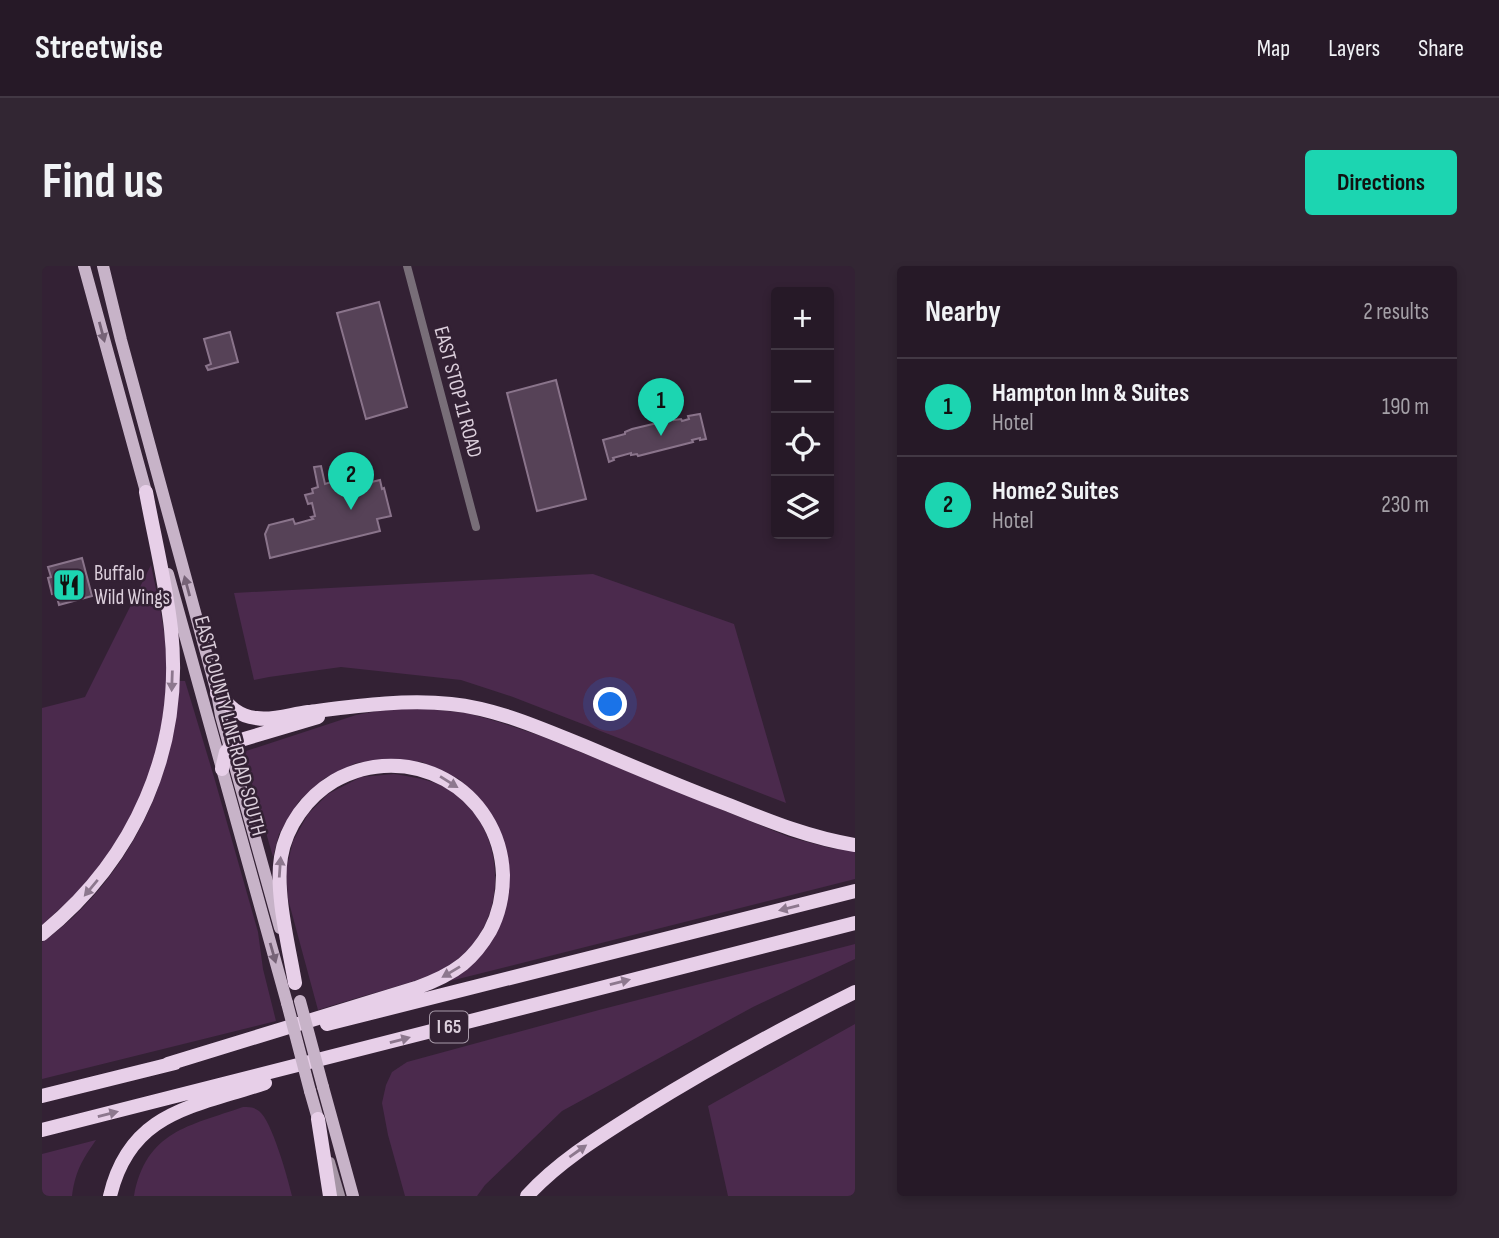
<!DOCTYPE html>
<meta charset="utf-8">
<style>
body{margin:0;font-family:"Sofia Sans Condensed",sans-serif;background:#322633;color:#f1f3f6}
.controls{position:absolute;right:21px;top:21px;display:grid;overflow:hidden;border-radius:7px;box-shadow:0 4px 10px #0003}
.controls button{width:63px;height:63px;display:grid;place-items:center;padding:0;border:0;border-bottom:2px solid #423844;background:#261927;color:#f1f3f6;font:35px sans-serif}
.you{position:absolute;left:569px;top:439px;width:24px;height:24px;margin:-18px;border:5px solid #fff;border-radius:50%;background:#1a73e8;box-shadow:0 0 0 10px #1a73e833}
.badge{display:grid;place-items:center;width:46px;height:46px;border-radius:50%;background:#1cd5b1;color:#111;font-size:23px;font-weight:700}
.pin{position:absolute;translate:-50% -58px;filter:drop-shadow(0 2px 4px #0008)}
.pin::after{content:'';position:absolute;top:37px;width:24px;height:21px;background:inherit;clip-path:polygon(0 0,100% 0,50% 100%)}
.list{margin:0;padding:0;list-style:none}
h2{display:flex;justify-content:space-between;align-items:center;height:91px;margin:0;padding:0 28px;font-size:30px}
h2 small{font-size:23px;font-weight:400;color:#a4a0a7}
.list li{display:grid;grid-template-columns:46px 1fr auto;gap:21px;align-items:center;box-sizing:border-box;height:98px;padding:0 28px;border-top:2px solid #423844}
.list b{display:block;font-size:26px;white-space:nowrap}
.list p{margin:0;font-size:23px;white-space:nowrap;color:#a4a0a7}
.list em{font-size:23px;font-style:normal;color:#a4a0a7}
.icon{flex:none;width:38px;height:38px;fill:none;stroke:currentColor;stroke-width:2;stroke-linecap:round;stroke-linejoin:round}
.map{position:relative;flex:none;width:813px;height:930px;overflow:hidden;border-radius:7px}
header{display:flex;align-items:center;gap:42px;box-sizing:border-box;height:98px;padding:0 35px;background:#261927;border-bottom:2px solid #423844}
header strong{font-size:33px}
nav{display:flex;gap:38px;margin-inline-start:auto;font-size:24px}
.intro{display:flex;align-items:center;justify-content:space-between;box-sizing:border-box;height:168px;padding:0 42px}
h1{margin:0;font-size:49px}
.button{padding:18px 32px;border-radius:7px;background:#1cd5b1;color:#111;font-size:24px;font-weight:700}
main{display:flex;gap:42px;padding:0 42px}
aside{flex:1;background:#261927;border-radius:7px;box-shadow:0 4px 10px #0003}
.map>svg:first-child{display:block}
.green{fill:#4b2a4d}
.building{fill:#564257;stroke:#8a748b;stroke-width:2}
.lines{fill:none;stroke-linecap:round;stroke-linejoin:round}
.minor{stroke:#786e78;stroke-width:8}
.secondary{stroke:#a595a5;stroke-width:10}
.primary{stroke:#c7b3c8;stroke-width:12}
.motorway{stroke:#e7cfe8;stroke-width:14}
.primary-bridge{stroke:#c7b3c8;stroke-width:12}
.oneway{fill:#766377}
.oneway2{fill:#8d788e}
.labels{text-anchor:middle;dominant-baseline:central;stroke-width:5;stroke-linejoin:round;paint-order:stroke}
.shield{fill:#332134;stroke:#a99baa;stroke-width:2}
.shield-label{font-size:19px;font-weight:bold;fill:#dccfdc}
.street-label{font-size:21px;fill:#dccfdc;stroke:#332134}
.poi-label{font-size:21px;fill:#dccfdc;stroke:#332134;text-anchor:start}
</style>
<header>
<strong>Streetwise</strong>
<nav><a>Map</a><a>Layers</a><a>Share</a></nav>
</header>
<div class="intro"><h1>Find us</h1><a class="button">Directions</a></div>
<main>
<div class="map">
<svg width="813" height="930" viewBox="0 0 813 930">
<rect width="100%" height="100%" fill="#332134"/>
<path class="green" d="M 109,299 C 114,324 120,348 123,373 C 131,452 106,540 56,603 C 39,624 20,641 0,659 L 0,442 L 43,431 Z
M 551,308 L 692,358 L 744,537 L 471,431 L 419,414 L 299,401 L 227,411 L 212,414 L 192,327 Z
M 136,415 L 143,415 L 172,511 L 216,666 L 221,703 L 234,755 L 0,813 L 0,676 C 54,640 101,572 120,510 C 130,479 133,447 136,415 Z
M 377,442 L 425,447 L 457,456 L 499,470 L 747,571 L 788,582 L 813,585 L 813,613 L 408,715 L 435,693 L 467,604 L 465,585 L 453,556 L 439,534 L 417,513 L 380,496 L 344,493 L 314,497 L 283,512 L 257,535 L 237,568 L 231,591 L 201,486 L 314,449 L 340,444 Z
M 352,508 C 370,511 388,513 404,522 C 464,556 470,649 417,692 C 395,710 368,716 343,724 C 320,730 298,737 276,744 L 246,633 L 244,604 L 251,575 L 266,548 L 286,528 L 319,511 Z
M 813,678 L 813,693 L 711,741 L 520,845 L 443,919 L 435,930 L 363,930 L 346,869 L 340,837 L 344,819 L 350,806 L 365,796 L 557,744 Z
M 813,758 L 813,930 L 686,930 L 666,840 Z
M 201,841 C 207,841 212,841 217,845 C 230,855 246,913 250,930 L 92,930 C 104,865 147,860 201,841 Z
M 54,874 C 40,894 33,906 30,930 L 0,930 L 0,888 Z"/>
<path class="building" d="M 337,36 L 365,141 L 324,153 L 295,47 Z
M 188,66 L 196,96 L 166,104 L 164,100 L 169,98 L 162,73 Z
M 514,114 L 544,233 L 495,245 L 465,127 Z
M 658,148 L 664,173 L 658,174 L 658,172 L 650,174 L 651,176 L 596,190 L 595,188 L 589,189 L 589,187 L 571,192 L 572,194 L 567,196 L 561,174 L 583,168 L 583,166 L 590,163 L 632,153 L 632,154 L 639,153 L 640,155 L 647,153 L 646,150 Z
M 279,200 L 283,218 L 289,216 L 290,220 L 297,218 L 300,229 L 306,228 L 321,218 L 338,214 L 340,223 L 342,222 L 349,250 L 335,253 L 338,265 L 228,292 L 223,268 L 227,259 L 251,253 L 253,258 L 271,253 L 269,251 L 273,250 L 270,237 L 266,238 L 263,229 L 271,227 L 270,223 L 276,221 L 272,201 Z
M 40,292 L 50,330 L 17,339 L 14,327 L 10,328 L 6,312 L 9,311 L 6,301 Z"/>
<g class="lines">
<path class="minor" d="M 365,0 L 434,261"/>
<path class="secondary" d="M 288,896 L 298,930"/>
<path class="primary" d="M 42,0 L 106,233
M 61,0 L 79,74 L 175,427 L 179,450 L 238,662
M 126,308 L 245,737
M 281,821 L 311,930
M 268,825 L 276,853"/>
<path class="motorway" d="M 175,427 C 187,440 196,450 214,452 C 231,455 249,448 266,446 C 314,440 362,433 409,438 C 457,443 500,463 545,481 C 592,501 639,521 687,539 C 729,556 769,572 813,579
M 180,503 L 184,486 L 192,476 L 276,451
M 0,668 C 93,593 142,483 129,363 C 124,318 112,270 104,226
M 285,758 L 813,625
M 126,798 L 374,722 C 391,716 407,709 421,698 C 432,689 441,677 448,665 C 457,648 461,629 461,609 C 458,522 366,473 292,515 C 265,531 244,560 239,591 C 233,627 247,681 253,717
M 0,830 L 133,797
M 276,853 L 288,930
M 0,864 C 271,796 542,726 813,657
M 68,930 C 88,845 152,841 223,817
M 485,930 C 518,894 560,869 601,843 C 669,801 740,762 813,726"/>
<path class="primary-bridge" d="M 258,735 L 281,821
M 245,737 L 268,825"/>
</g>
<defs><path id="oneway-solid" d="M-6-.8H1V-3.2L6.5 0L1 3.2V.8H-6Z" transform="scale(1.75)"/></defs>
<g class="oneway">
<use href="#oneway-solid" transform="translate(60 66) rotate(75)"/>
<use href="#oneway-solid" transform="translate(145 320) rotate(-105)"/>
<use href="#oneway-solid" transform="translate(231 687) rotate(74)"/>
</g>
<g class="oneway2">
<use href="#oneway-solid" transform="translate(130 415) rotate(92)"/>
<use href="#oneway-solid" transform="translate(407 516) rotate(32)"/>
<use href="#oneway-solid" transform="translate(238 601) rotate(-86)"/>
<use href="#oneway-solid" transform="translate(49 622) rotate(130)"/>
<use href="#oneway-solid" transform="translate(747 642) rotate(166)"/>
<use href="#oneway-solid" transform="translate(409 706) rotate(149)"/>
<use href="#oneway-solid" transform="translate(578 716) rotate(-14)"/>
<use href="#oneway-solid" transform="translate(358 774) rotate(-15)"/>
<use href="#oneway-solid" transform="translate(66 848) rotate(-14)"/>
<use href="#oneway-solid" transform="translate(536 885) rotate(-35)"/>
</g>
<defs>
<symbol id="restaurant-square" viewBox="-11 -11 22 22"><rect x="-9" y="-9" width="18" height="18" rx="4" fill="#1cd5b1" stroke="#332134"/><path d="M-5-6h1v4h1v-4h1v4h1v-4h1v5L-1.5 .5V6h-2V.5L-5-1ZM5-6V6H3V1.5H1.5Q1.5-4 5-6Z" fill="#111"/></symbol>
</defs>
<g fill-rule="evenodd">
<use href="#restaurant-square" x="8" y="300" width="38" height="38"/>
</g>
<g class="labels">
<rect class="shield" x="388" y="745.5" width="38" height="31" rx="5"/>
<g class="shield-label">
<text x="407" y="761">I 65</text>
</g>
<g class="street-label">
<text transform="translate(416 126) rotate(75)">EAST STOP 11 ROAD</text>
<text transform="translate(188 460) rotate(75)">EAST COUNTY LINE ROAD SOUTH</text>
</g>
<g class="poi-label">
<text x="52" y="307">Buffalo<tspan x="52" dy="24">Wild Wings</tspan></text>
</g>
</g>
</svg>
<div class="controls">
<button>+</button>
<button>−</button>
<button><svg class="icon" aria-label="locate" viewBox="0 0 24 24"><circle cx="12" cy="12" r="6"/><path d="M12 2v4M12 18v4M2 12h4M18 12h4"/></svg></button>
<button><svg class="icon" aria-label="layers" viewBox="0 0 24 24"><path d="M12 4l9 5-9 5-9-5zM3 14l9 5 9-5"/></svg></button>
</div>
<div class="you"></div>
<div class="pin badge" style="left:619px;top:170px">1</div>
<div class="pin badge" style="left:309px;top:244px">2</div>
</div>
<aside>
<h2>Nearby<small>2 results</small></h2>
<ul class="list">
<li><span class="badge">1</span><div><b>Hampton Inn &amp; Suites</b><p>Hotel</p></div><em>190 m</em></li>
<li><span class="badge">2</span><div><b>Home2 Suites</b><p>Hotel</p></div><em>230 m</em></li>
</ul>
</aside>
</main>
